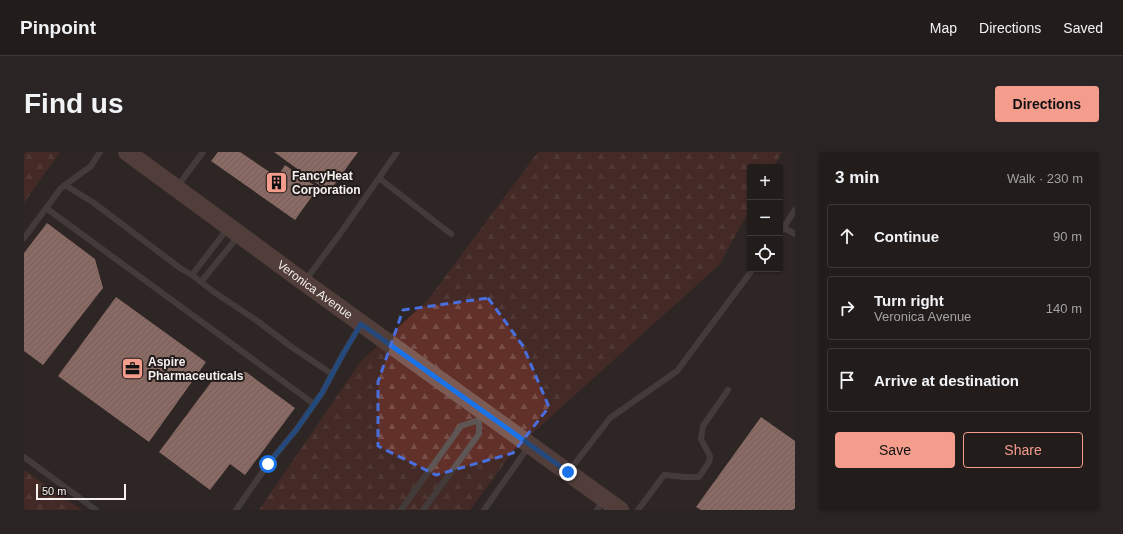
<!DOCTYPE html>
<meta charset="utf-8">
<style>
body{margin:0;font-family:Helvetica,sans-serif;background:#2a2524;color:#f1f3f6}
.controls{position:absolute;right:12px;top:12px;display:grid;overflow:hidden;border-radius:4px;box-shadow:0 1px 3px #0004}
.controls button{width:36px;height:36px;display:grid;place-items:center;padding:0;border:0;border-bottom:1px solid #3f3a3a;background:#221c1b;color:#f1f3f6;font:20px sans-serif}
.scale{position:absolute;left:12px;bottom:10px;width:90px;box-sizing:border-box;padding-left:4px;border:2px solid #f6f1f0;border-top:0;font-size:11px;line-height:14px;white-space:nowrap;color:#f6f1f0;-webkit-text-stroke:3px #231c1b;paint-order:stroke}
.stop{position:absolute;width:12px;height:12px;margin:-9px;border:3px solid #1a73e8;border-radius:50%;background:#fff}
.stop.end{background:#1a73e8;border-color:#fff;box-shadow:0 1px 4px #0008}
.list{margin:0;padding:0;list-style:none}
h2{display:flex;justify-content:space-between;align-items:center;height:52px;margin:0;padding:0 16px;font-size:17px}
h2 small{font-size:13px;font-weight:400;color:#a2a1a3}
.list li{display:grid;grid-template-columns:26px 1fr auto;gap:12px;align-items:center;box-sizing:border-box;height:64px;margin:0 8px 8px;padding:0 8px;border:1px solid #3f3a3a;border-radius:4px}
.list b{display:block;font-size:15px;white-space:nowrap}
.list p{margin:0;font-size:13px;white-space:nowrap;color:#a2a1a3}
.list em{font-size:13px;font-style:normal;color:#a2a1a3}
.actions{display:flex;gap:8px;padding:12px 16px}
.actions a{flex:1;padding:9px 0;border:1px solid #f49d8d;border-radius:4px;text-align:center;font-size:14px;color:#f49d8d}
.actions .main{background:#f49d8d;color:#111}
.icon{flex:none;width:22px;height:22px;fill:none;stroke:currentColor;stroke-width:2;stroke-linecap:round;stroke-linejoin:round}
.map{position:relative;flex:none;width:771px;height:358px;overflow:hidden;border-radius:4px}
header{display:flex;align-items:center;gap:24px;box-sizing:border-box;height:56px;padding:0 20px;background:#221c1b;border-bottom:1px solid #3f3a3a}
header strong{font-size:19px}
nav{display:flex;gap:22px;margin-inline-start:auto;font-size:14px}
.intro{display:flex;align-items:center;justify-content:space-between;box-sizing:border-box;height:96px;padding:0 24px}
h1{margin:0;font-size:28px}
.button{padding:10px 18px;border-radius:4px;background:#f49d8d;color:#111;font-size:14px;font-weight:700}
main{display:flex;gap:24px;padding:0 24px}
aside{flex:1;background:#221c1b;border-radius:4px;box-shadow:0 1px 3px #0004}
.map>svg:first-child{display:block}
.forest{fill:url(#forest-firs)}
.building{fill:url(#building-hatch)}
.lines{fill:none;stroke-linecap:round;stroke-linejoin:round}
.lane{stroke:#5e5654;stroke-width:6}
.secondary{stroke:#7d5b55;stroke-width:18}
.route{stroke:#1a73e8;stroke-width:5}
.marked{fill:none;stroke:#486fdd;stroke-width:3;stroke-dasharray:8 5;stroke-linejoin:round}
.labels{text-anchor:middle;dominant-baseline:central;stroke-width:4;stroke-linejoin:round;paint-order:stroke}
.poi-label{font-size:12px;font-weight:bold;fill:#f6f1f0;stroke:#231c1b;text-anchor:start}
.street-label{font-size:12px;fill:#f6f1f0;stroke:#231c1b}
</style>
<header>
<strong>Pinpoint</strong>
<nav><a>Map</a><a>Directions</a><a>Saved</a></nav>
</header>
<div class="intro"><h1>Find us</h1><a class="button">Directions</a></div>
<main>
<div class="map">
<svg width="771" height="358" viewBox="0 0 771 358">
<defs>
<pattern id="forest-firs" width="22" height="20" patternUnits="userSpaceOnUse"><rect width="22" height="20" fill="#613028"/><path d="M5 1l3.5 6h-7zM16 11l3.5 6h-7z" fill="#784e48"/></pattern>
<pattern id="building-hatch" width="6" height="6" patternUnits="userSpaceOnUse"><rect width="6" height="6" fill="#f8bdb1"/><path d="M-1 1l2-2M0 6l6-6M5 7l2-2" fill="none" stroke="#cca097"/></pattern>
</defs>
<rect width="100%" height="100%" fill="#2d2624"/>
<path class="forest" d="M 0,0 L 36,0 L 0,51 Z
M 514,0 L 758,0 L 750,15 L 726,15 L 726,57 L 695,113 L 491,297 L 446,358 L 235,358 L 337,209 L 403,149 Z
M 0,318 L 58,358 L 0,358 Z"/>
<path class="building" d="M 194,0 L 216,0 L 253,25 L 261,13 L 294,36 L 271,68 L 187,9 Z
M 250,0 L 334,0 L 305,40 Z
M 23,71 L 71,107 L 79,136 L 19,213 L 0,199 L 0,101 Z
M 92,145 L 182,210 L 125,290 L 34,224 Z
M 222,220 L 271,256 L 221,323 L 206,312 L 186,338 L 135,300 L 194,221 Z
M 737,265 L 771,289 L 771,358 L 677,358 L 672,355 Z"/>
<g class="lines">
<path class="lane" d="M 355,26 L 427,82
M 41,33 L 70,51 L 156,116 L 168,123 L 190,140 L 232,168 L 269,196 L 308,222
M 153,35 L 179,0
M 22,56 L 290,252
M 760,76 L 771,82
M 756,81 L 771,58
M 0,86 L 37,36 L 67,14 L 76,0
M 168,123 L 204,76
M 281,129 L 318,79 L 373,0
M 177,130 L 215,83
M 0,305 L 72,358
M 545,319 L 586,266 L 653,219 L 729,117
M 212,358 L 244,312 L 272,278 L 298,241 L 319,202 L 336,173
M 377,358 L 437,274 L 455,268 L 455,282 L 399,358
M 460,358 L 505,294
M 573,358 L 579,348
M 614,358 L 640,323 L 661,325 L 675,325 L 685,310 L 686,304 L 677,287 L 679,274 L 704,238"/>
<path class="secondary" id="s1" d="M 103,0 L 280,130 L 596,358"/>
</g>
<g class="lines">
<path class="route" d="M 244,312 L 272,278 L 298,241 L 319,202 L 337,172 L 544,320"/>
</g>
<path d="M0 0H771V358H0ZM 464,146 L 499,194 L 525,255 L 489,301 L 412,323 L 354,294 L 354,230 L 379,158 Z" fill="#2d2624" fill-opacity=".55" fill-rule="evenodd"/>
<path class="marked" d="M 464,146 L 499,194 L 525,255 L 489,301 L 412,323 L 354,294 L 354,230 L 379,158 Z"/>
<defs>
<symbol id="building-square" viewBox="-11 -11 22 22"><rect x="-9" y="-9" width="18" height="18" rx="4" fill="#f49d8d" stroke="#231c1b"/><path d="M-4-6H4V6H1V3H-1V6H-4ZM-2.5-4.3h1.7v1.8h-1.7ZM.8-4.3h1.7v1.8H.8ZM-2.5-1h1.7V.8h-1.7ZM.8-1h1.7V.8H.8Z" fill="#111"/></symbol>
<symbol id="office-square" viewBox="-11 -11 22 22"><rect x="-9" y="-9" width="18" height="18" rx="4" fill="#f49d8d" stroke="#231c1b"/><path d="M-6-3h4V-5.5h4V-3h4V5H-6ZM-1-4.5V-3h2v-1.5ZM-6 0V1H6V0Z" fill="#111"/></symbol>
</defs>
<g fill-rule="evenodd">
<use href="#building-square" x="240" y="18" width="25" height="25"/>
<use href="#office-square" x="96" y="204" width="25" height="25"/>
</g>
<g class="labels">
<g class="poi-label">
<text x="268" y="24">FancyHeat<tspan x="268" dy="14">Corporation</tspan></text>
<text x="124" y="210">Aspire<tspan x="124" dy="14">Pharmaceuticals</tspan></text>
</g>
<g class="street-label">
<text stroke="none"><textPath href="#s1" startOffset="233">Veronica Avenue</textPath></text>
</g>
</g>
</svg>
<div class="controls">
<button>+</button>
<button>−</button>
<button><svg class="icon" aria-label="locate" viewBox="0 0 24 24"><circle cx="12" cy="12" r="6"/><path d="M12 2v4M12 18v4M2 12h4M18 12h4"/></svg></button>
</div>
<div class="scale">50 m</div>
<div class="stop" style="left:244px;top:312px"></div>
<div class="stop end" style="left:544px;top:320px"></div>
</div>
<aside>
<h2>3 min<small>Walk · 230 m</small></h2>
<ul class="list">
<li><svg class="icon" aria-label="ahead" viewBox="0 0 24 24"><path d="M12 20V5M6 11l6-6 6 6"/></svg><div><b>Continue</b></div><em>90 m</em></li>
<li><svg class="icon" aria-label="right" viewBox="0 0 24 24"><path d="M7 20v-9h11M14 6l5 5-5 5"/></svg><div><b>Turn right</b><p>Veronica Avenue</p></div><em>140 m</em></li>
<li><svg class="icon" aria-label="arrive" viewBox="0 0 24 24"><path d="M6 21V4h12l-3 4 3 4H6"/></svg><div><b>Arrive at destination</b></div></li>
</ul>
<div class="actions"><a class="main">Save</a><a>Share</a></div>
</aside>
</main>
